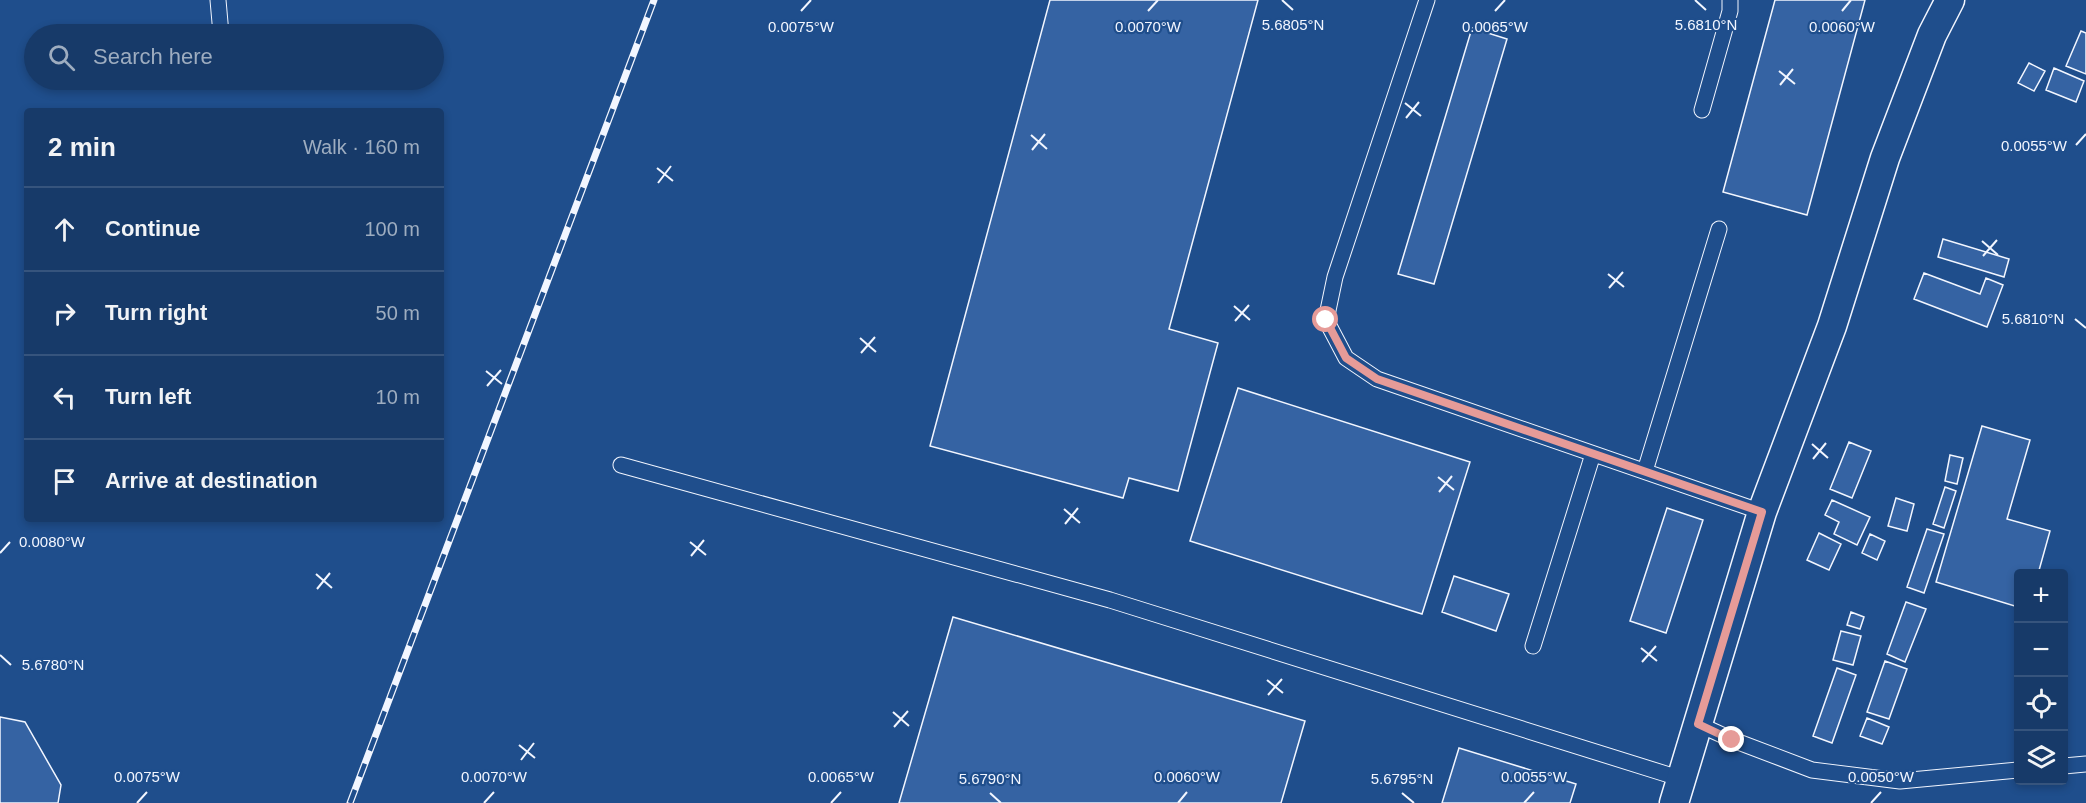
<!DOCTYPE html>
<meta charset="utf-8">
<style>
body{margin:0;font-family:Arial,sans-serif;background:#244571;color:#f1f3f6}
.controls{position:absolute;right:18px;bottom:18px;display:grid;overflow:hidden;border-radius:6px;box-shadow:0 3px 9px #0003}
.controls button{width:54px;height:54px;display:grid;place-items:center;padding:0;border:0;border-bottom:2px solid #36547d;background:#173a69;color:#f1f3f6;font:30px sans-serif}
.stop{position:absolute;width:18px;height:18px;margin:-14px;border:4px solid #e69b98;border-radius:50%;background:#fff}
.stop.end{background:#e69b98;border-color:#fff;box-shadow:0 2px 6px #0008}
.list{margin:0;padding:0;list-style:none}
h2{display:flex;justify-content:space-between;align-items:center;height:78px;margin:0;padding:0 24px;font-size:26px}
h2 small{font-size:20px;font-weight:400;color:#9eadc0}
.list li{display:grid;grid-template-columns:39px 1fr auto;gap:18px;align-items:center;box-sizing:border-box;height:84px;padding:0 24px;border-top:2px solid #36547d}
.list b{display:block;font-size:22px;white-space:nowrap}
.list em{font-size:20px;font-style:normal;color:#9eadc0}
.icon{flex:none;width:33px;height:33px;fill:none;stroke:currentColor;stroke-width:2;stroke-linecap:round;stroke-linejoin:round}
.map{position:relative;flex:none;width:2086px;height:803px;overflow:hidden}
.search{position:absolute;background:#173a69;box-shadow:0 3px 9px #0003;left:24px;top:24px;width:420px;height:66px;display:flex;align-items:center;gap:15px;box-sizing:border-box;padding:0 21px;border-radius:33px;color:#9eadc0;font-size:22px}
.panel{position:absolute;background:#173a69;box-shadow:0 3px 9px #0003;left:24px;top:108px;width:420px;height:414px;border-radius:6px}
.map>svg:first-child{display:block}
.building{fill:#3563a3;stroke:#f2f6ff;stroke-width:1.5}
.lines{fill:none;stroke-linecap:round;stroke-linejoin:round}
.service-casing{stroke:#f2f6ff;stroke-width:17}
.minor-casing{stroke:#f2f6ff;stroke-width:31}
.service{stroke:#1f4e8c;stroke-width:15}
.minor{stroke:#1f4e8c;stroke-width:28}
.rail-casing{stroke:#f2f6ff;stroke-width:7}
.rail{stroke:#1f4e8c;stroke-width:4.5;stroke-dasharray:14;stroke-linecap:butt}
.route{stroke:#e69b98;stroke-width:8}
.ticks{fill:none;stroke:#f2f6ff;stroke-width:2}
.ticks-label{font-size:15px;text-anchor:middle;fill:#f2f6ff;stroke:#1f4e8c;stroke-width:4.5;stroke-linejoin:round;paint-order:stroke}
</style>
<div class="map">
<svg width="2086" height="803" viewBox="0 0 2086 803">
<rect width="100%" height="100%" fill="#1f4e8c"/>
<path class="building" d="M 1050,0 L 1258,0 L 1169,329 L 1218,343 L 1178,491 L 1129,478 L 1123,498 L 930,446 Z
M 1775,0 L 1865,0 L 1807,215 L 1723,192 Z
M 1472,28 L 1507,39 L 1434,284 L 1398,274 Z
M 2081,31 L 2086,33 L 2086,74 L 2066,66 Z
M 2029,63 L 2045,71 L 2034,91 L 2018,83 Z
M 2054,68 L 2084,81 L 2076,102 L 2046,90 Z
M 1943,239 L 2009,259 L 2004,277 L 1938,257 Z
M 1924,273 L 1980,294 L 1986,278 L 2003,285 L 1987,327 L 1914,299 Z
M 1238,388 L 1470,462 L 1422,614 L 1190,541 Z
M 1982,426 L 2030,440 L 2007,519 L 2050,531 L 2038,574 L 2018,574 L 2018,607 L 1936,582 Z
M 1849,442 L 1871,451 L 1852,498 L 1830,489 Z
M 1950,455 L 1963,458 L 1957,484 L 1945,481 Z
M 1945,487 L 1956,491 L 1944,528 L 1933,524 Z
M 1896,498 L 1914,504 L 1907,531 L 1888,526 Z
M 1832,500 L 1870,517 L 1857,545 L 1834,534 L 1839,522 L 1825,515 Z
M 1667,508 L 1703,520 L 1666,633 L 1630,621 Z
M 1927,529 L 1944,534 L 1924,593 L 1907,587 Z
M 1819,533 L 1841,544 L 1829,570 L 1807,560 Z
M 1870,534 L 1885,541 L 1877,560 L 1862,553 Z
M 1454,576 L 1509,594 L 1496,631 L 1442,612 Z
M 1906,602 L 1926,609 L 1905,662 L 1887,654 Z
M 1851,612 L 1864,617 L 1860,629 L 1847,625 Z
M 953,617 L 1305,721 L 1281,803 L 899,803 Z
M 1841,631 L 1861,636 L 1853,665 L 1833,660 Z
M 1885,661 L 1907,669 L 1889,719 L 1867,712 Z
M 1837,668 L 1856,675 L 1832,743 L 1813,736 Z
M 0,717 L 25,722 L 61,785 L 58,803 L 0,803 Z
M 1867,718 L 1889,727 L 1882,744 L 1860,736 Z
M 1459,748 L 1576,784 L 1570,803 L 1442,803 Z"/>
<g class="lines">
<defs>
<path id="service" d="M 218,0 L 221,34
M 1427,0 L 1335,277 L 1326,320 L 1346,358 L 1377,379 L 1762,512
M 1702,110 L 1730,11 L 1730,0
M 621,465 L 1110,600 L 1682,779
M 1645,471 L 1719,229
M 1533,646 L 1593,454
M 1698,724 L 1733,740 L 1812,770 L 1900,781 L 2018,770
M 2064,766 L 2086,764"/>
<path id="minor" d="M 1674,803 L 1762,512 L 1832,326 L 1885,158 L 1932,35 L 1950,0"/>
</defs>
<use href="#service" class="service-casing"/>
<use href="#minor" class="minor-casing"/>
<use href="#service" class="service"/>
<use href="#minor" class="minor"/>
<defs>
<path id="rail" d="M 350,803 L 654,0"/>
</defs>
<use href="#rail" class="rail-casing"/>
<use href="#rail" class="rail"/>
</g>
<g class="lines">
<path class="route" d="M 1326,320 L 1346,358 L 1377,379 L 1762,512 L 1698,724 L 1732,740"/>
</g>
<path class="ticks" d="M 1282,0 L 1293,10M 1695,0 L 1706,10M 801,11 L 811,0M 1148,11 L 1158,0M 1495,11 L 1505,0M 1842,11 L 1851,0M 1779,71 L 1795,84M 1780,85 L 1793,69M 1405,103 L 1421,116M 1406,118 L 1419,102M 1031,135 L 1047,149M 2076,145 L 2086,134M 1032,150 L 1045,134M 657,168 L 673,181M 658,183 L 671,166M 1982,241 L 1998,255M 1983,256 L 1997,240M 1608,274 L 1624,287M 1609,288 L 1623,272M 1234,306 L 1250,320M 2075,319 L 2086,328M 1235,321 L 1249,305M 860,338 L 876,352M 861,353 L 875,337M 486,371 L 502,384M 487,386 L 501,370M 1812,444 L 1828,458M 1813,459 L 1826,443M 1438,477 L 1454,490M 1439,492 L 1452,476M 1064,509 L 1080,523M 1065,524 L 1078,508M 690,542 L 706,555M 0,553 L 10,542M 691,556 L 704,540M 316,574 L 332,588M 317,589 L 330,573M 1641,648 L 1657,661M 0,655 L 11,665M 1642,662 L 1656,646M 1267,680 L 1283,693M 1268,695 L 1282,679M 893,712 L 909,726M 894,727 L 908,711M 519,745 L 535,758M 521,760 L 534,743M 990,793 L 1001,803M 1402,793 L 1414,803M 137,803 L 147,792M 484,803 L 494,792M 831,803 L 841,792M 1178,803 L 1187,792M 1524,803 L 1534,792M 1871,803 L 1881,792"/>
<g class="ticks-label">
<text x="1293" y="30">5.6805°N</text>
<text x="1706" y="30">5.6810°N</text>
<text x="801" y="32">0.0075°W</text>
<text x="1148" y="32">0.0070°W</text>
<text x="1495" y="32">0.0065°W</text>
<text x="1842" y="32">0.0060°W</text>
<text x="2034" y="151">0.0055°W</text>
<text x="2033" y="324">5.6810°N</text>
<text x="52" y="547">0.0080°W</text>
<text x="53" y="670">5.6780°N</text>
<text x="147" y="782">0.0075°W</text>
<text x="494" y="782">0.0070°W</text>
<text x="841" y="782">0.0065°W</text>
<text x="1187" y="782">0.0060°W</text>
<text x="1534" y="782">0.0055°W</text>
<text x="1881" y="782">0.0050°W</text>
<text x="990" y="784">5.6790°N</text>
<text x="1402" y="784">5.6795°N</text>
</g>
</svg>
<div class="controls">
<button>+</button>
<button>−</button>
<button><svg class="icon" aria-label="locate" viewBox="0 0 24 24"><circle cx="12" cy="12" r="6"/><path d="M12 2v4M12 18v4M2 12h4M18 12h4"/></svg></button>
<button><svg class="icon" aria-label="layers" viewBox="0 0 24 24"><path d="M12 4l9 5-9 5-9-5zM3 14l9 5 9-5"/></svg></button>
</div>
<div class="stop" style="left:1326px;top:320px"></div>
<div class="stop end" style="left:1732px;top:740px"></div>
<div class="search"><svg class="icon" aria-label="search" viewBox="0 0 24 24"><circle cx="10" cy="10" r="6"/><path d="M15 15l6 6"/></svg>Search here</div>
<section class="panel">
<h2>2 min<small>Walk · 160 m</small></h2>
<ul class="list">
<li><svg class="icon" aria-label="ahead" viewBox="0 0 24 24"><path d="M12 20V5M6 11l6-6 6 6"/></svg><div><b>Continue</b></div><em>100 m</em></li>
<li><svg class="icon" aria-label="right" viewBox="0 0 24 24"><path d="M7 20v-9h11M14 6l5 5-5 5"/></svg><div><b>Turn right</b></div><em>50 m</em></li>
<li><svg class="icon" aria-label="left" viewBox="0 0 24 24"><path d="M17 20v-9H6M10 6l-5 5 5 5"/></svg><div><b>Turn left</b></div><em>10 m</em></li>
<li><svg class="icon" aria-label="arrive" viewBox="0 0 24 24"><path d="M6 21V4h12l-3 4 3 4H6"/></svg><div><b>Arrive at destination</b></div></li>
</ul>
</section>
</div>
